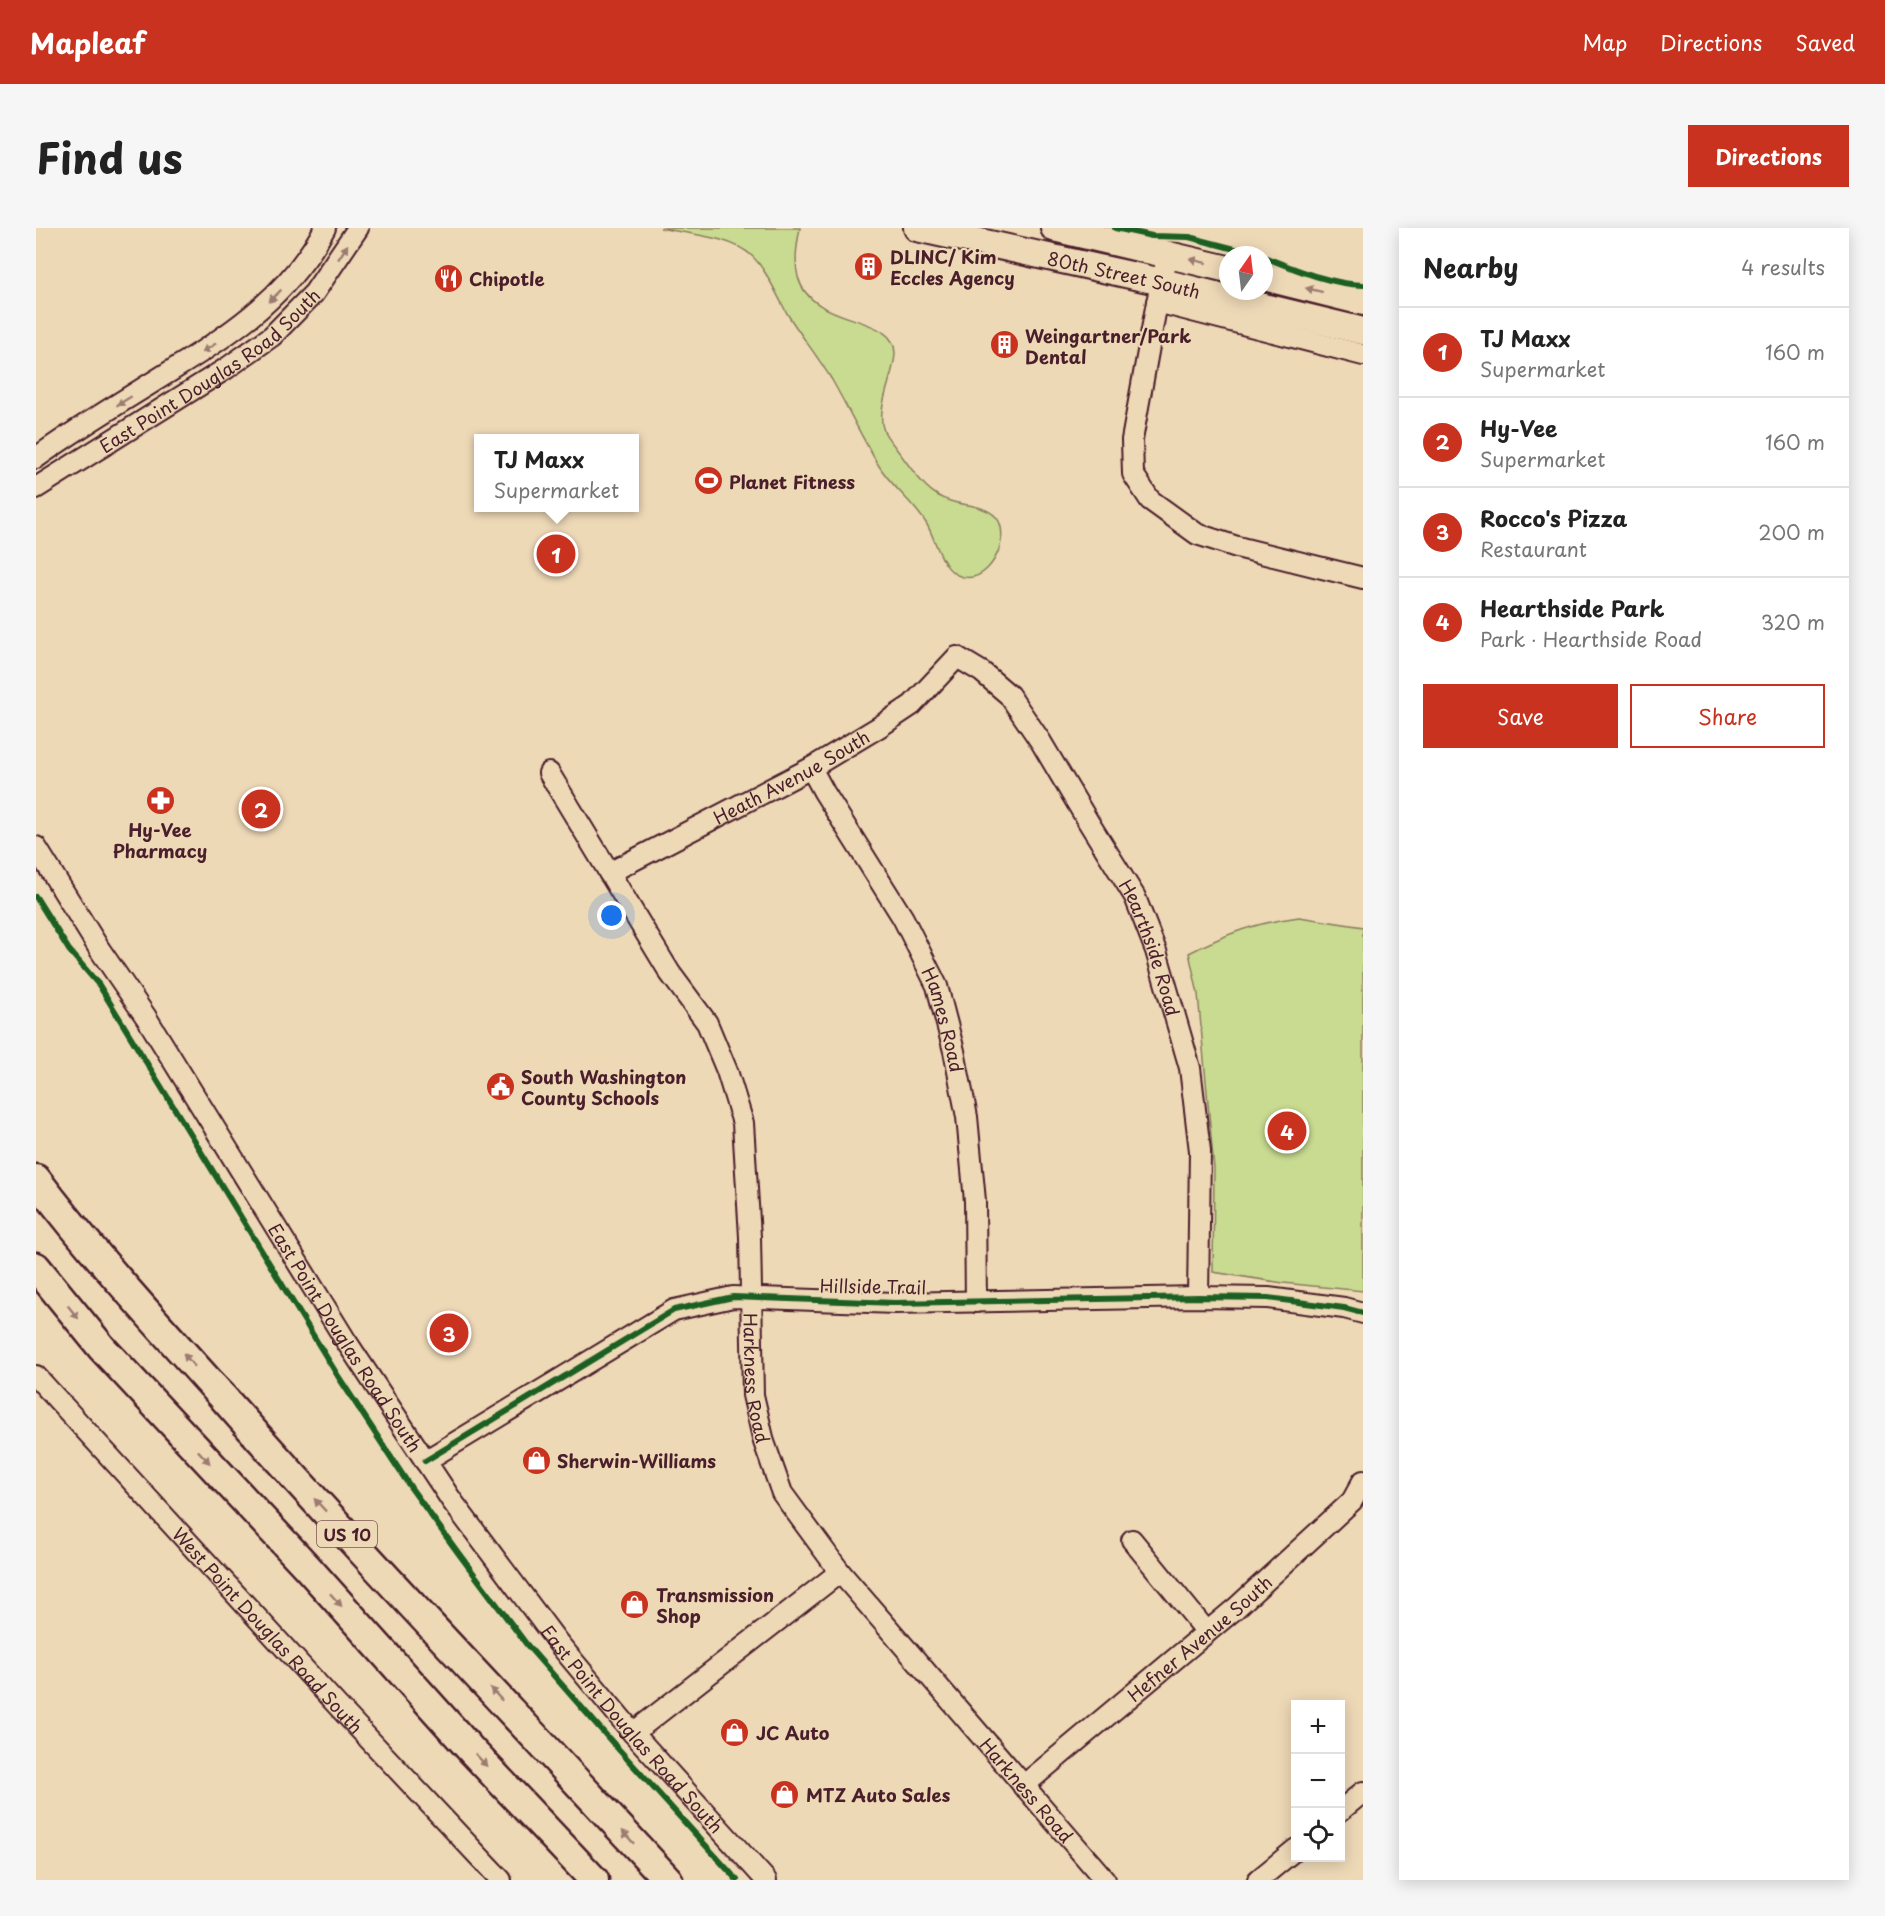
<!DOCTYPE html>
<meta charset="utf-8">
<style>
body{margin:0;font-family:"Playpen Sans",sans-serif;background:#f6f6f6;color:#222}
.controls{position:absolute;right:18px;bottom:18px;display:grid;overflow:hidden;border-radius:0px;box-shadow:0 3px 15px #0003}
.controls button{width:54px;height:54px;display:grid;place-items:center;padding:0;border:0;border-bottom:2px solid #e0e0e0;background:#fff;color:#222;font:30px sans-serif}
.compass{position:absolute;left:1183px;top:18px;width:54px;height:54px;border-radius:50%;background:#fff;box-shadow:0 3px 15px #0003;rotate:14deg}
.you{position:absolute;left:576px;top:688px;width:21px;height:21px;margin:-15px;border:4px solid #fff;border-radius:50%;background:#1a73e8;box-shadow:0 0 0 9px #1a73e833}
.badge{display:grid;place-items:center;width:39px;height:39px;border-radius:50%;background:#c8321e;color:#fff;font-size:20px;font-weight:700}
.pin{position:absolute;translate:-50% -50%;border:3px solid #fff;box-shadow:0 2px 6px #0006}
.popup{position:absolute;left:438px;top:206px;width:165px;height:78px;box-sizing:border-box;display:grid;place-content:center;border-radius:0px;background:#fff;filter:drop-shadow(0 2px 4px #0005);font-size:20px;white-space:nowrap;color:#767676}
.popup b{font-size:22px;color:#222}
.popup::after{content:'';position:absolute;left:50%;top:100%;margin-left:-12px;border:12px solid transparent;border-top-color:#fff}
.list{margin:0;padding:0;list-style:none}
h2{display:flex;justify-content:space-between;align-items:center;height:78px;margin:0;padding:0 24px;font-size:26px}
h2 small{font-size:20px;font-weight:400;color:#767676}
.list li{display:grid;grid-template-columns:39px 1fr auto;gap:18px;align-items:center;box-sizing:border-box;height:90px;padding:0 24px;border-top:2px solid #e0e0e0}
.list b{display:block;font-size:22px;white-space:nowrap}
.list p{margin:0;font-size:20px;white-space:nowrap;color:#767676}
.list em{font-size:20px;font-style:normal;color:#767676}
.actions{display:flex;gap:12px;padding:18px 24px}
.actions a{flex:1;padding:14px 0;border:2px solid #c8321e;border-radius:0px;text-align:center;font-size:21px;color:#c8321e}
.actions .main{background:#c8321e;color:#fff}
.icon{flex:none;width:33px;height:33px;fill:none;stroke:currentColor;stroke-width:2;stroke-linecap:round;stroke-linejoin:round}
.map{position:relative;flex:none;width:1327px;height:1652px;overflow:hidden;border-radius:0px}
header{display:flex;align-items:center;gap:36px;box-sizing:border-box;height:84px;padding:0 30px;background:#c8321e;color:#fff}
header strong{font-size:28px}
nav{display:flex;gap:33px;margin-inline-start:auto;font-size:21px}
.intro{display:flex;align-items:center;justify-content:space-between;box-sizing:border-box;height:144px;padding:0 36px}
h1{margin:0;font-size:42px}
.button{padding:15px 27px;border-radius:0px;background:#c8321e;color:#fff;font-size:21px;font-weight:700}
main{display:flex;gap:36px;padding:0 36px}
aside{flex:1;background:#fff;border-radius:0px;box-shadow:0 3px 15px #0003}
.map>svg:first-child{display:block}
.green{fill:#c8db90;stroke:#897d5e;stroke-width:1.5}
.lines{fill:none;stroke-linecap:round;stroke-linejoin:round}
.minor-casing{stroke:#4a1f2b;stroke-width:24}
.major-casing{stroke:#4a1f2b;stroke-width:30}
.highway-casing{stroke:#4a1f2b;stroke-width:33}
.minor{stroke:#eed9b7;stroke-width:20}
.major{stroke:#eed9b7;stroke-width:26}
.highway{stroke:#eed9b7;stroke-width:28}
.cycleway-casing{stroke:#eed9b7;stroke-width:10}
.cycleway{stroke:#1b5e20;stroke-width:6}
.oneway{fill:#9c7c71}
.labels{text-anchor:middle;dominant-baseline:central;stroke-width:4.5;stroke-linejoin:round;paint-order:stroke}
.shield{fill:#eed9b7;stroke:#7b5755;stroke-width:1.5}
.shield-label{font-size:16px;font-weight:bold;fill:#4a1f2b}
.poi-label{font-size:18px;font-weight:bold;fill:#4a1f2b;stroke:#eed9b7;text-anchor:start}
.street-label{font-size:18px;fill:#4a1f2b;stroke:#eed9b7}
</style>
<header>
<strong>Mapleaf</strong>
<nav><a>Map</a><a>Directions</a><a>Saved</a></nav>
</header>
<div class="intro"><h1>Find us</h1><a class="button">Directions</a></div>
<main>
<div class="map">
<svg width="1327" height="1652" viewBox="0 0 1327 1652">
<rect width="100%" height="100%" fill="#eed9b7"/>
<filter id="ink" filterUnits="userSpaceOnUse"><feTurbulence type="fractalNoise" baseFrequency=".0167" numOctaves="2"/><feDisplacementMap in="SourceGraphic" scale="12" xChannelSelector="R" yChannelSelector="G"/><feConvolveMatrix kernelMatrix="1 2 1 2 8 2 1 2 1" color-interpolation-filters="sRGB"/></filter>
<g filter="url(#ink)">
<path class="green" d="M 624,0 L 764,0 C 761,16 758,33 762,49 C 776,100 860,84 859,126 C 858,148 839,182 848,203 C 851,210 858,217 862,223 C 877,242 890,266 914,273 C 929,278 949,277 960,289 C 975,306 958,345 937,349 C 906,354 902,314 890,295 C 877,274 856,259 843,238 C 826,210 812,180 796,152 C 782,129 766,109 752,87 C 742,70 731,42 716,28 C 695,8 651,6 624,0 Z
M 1263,689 L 1327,699 L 1327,1063 L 1247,1055 L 1177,1044 L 1178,941 L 1162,766 L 1153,725 C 1192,705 1219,695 1263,689 Z"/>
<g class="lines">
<defs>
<g id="minor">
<path d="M 1132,26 L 1121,74 L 1096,212 L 1097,246 L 1114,272 L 1161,306 L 1201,319 L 1327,350"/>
<path d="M 1121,74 L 1327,127"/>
<path d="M 0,230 C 44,198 92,170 138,141 C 199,104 255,64 289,0"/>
<path id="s1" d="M 0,260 L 191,140 L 236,108 L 278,65 L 322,0"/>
<path id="s2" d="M 775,540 L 788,564 L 867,690 L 901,758 L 918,823 L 931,889 L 939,973 L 940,1074"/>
<path id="s3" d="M 513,545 L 634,745 L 671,795 L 691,843 L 707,895 L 714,1009 L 717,1167 L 728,1214 L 746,1265 L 804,1344 L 1069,1652"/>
<path id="s4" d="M 0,619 L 64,722 L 110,789 L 310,1113 L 416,1273 L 523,1416 L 597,1505 L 730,1652"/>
<path id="s5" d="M 573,645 L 775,540 L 843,499 L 876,477 L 921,429 L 946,444 L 973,467 L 1005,514 L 1053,595 L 1099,669 L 1120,723 L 1154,840 L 1164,923 L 1162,1069"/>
<path id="s6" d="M 0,1148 L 301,1477 L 465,1652"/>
<path d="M 389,1233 L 638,1082 L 697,1069 L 859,1075 L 1162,1069 L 1232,1070 L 1308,1080 L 1327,1085"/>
<path d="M 1096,1312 L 1171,1404"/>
<path d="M 597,1505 L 804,1344"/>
<path id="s7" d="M 987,1558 L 1200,1380 L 1316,1273 L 1327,1253"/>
<path d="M 1304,1583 L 1327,1564"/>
<path d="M 1222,1652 L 1260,1621"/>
</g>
<g id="major">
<path id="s8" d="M 881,0 L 1126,54 L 1327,103"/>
<path d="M 1018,0 L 1192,41"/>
<path d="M 1228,49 L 1327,74"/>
</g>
<path id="highway" d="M 0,951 C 57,1026 122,1097 185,1167 C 330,1332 483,1490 632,1652
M 0,1039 L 66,1120 L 271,1339 L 436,1523 L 558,1652"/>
</defs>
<use href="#minor" class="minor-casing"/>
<use href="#major" class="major-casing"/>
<use href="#highway" class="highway-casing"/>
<use href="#minor" class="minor"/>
<use href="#major" class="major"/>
<use href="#highway" class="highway"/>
<defs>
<path id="cycleway" d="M 1079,0 L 1116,8 L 1153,9 L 1222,27
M 1228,29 C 1259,41 1293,56 1327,57
M 0,669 L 33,722 L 63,757 L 302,1148 L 375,1260 L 423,1326 L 491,1417 L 576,1514 L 701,1652
M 389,1233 L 638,1082 L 697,1069 L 859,1075 L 1162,1069 L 1232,1070 L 1308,1080 L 1327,1085"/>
</defs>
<use href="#cycleway" class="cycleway-casing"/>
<use href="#cycleway" class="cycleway"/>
</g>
<defs><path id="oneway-solid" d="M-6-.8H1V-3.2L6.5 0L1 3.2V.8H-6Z" transform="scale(1.5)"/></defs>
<g class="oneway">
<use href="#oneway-solid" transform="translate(307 24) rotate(-57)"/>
<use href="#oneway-solid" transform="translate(1162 33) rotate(-166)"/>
<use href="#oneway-solid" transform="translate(1278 62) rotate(-166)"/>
<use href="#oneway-solid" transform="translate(239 68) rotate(135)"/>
<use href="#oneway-solid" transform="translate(173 120) rotate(147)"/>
<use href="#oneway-solid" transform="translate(88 173) rotate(148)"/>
<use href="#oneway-solid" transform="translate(37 1084) rotate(51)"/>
<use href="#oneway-solid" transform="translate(153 1132) rotate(-132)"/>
<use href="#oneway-solid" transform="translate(168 1229) rotate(47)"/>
<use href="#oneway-solid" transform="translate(284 1277) rotate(-133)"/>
<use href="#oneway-solid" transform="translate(300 1372) rotate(48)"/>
<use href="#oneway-solid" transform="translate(460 1466) rotate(-133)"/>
<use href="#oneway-solid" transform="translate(445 1532) rotate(47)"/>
<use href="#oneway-solid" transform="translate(592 1609) rotate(-132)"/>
</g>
</g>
<defs>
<symbol id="building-disc" viewBox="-11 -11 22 22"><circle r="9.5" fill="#c8321e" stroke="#eed9b7"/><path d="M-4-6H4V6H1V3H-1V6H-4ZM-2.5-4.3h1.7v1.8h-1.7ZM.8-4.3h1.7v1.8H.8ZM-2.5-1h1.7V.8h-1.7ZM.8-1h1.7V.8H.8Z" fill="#fff"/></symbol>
<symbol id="restaurant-disc" viewBox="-11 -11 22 22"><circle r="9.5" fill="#c8321e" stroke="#eed9b7"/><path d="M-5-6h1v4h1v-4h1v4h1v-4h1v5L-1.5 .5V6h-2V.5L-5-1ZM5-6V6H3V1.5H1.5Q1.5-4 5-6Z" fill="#fff"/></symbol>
<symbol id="stadium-disc" viewBox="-11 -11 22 22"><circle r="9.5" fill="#c8321e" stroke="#eed9b7"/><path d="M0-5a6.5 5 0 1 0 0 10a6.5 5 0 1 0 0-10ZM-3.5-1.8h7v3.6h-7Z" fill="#fff"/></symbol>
<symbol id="pharmacy-disc" viewBox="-11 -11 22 22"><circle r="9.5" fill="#c8321e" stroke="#eed9b7"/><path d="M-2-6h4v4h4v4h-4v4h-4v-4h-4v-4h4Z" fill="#fff"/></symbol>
<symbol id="civic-disc" viewBox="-11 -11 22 22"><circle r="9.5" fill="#c8321e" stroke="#eed9b7"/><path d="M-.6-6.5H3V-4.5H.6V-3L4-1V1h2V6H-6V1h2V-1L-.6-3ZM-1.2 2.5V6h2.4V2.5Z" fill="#fff"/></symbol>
<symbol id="shop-disc" viewBox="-11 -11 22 22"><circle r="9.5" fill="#c8321e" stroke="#eed9b7"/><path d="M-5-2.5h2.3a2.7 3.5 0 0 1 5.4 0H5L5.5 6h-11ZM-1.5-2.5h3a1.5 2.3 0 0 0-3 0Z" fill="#fff"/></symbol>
</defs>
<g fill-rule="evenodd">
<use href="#building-disc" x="816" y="22" width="33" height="33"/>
<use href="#restaurant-disc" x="396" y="34" width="33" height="33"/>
<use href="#building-disc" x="952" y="100" width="33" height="33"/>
<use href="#stadium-disc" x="656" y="236" width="33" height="33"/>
<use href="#pharmacy-disc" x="108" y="556" width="33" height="33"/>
<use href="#civic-disc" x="448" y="842" width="33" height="33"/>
<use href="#shop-disc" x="484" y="1216" width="33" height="33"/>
<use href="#shop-disc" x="582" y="1360" width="33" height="33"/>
<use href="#shop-disc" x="682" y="1488" width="33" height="33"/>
<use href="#shop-disc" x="732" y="1550" width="33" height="33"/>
</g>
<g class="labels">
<rect class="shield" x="281" y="1293" width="60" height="26" rx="4.5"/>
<g class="shield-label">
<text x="311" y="1306">US 10</text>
</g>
<g class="poi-label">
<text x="854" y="28">DLINC/ Kim<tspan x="854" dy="21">Eccles Agency</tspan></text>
<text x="433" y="50">Chipotle</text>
<text x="989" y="107">Weingartner/Park<tspan x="989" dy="21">Dental</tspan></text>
<text x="693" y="253">Planet Fitness</text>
<text x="124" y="601" text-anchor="middle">Hy-Vee<tspan x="124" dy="21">Pharmacy</tspan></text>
<text x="485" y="848">South Washington<tspan x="485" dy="21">County Schools</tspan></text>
<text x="521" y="1232">Sherwin-Williams</text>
<text x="620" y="1366">Transmission<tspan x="620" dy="21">Shop</tspan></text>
<text x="720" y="1504">JC Auto</text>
<text x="770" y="1566">MTZ Auto Sales</text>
</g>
<g class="street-label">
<text stroke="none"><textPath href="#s8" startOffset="212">80th Street South</textPath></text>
<text stroke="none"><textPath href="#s1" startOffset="210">East Point Douglas Road South</textPath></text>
<text stroke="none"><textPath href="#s5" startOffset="206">Heath Avenue South</textPath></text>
<text stroke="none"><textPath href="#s5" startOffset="768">Hearthside Road</textPath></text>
<text stroke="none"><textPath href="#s2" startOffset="286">Hames Road</textPath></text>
<text transform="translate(837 1058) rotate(1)">Hillside Trail</text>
<text stroke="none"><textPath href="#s4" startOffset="580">East Point Douglas Road South</textPath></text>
<text stroke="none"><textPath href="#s3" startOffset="658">Harkness Road</textPath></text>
<text stroke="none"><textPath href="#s6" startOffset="344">West Point Douglas Road South</textPath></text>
<text stroke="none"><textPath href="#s7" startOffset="230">Hefner Avenue South</textPath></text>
<text stroke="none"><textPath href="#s4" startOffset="1066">East Point Douglas Road South</textPath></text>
<text stroke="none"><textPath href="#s3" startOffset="1162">Harkness Road</textPath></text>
</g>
</g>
</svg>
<div class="controls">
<button>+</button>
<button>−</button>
<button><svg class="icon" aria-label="locate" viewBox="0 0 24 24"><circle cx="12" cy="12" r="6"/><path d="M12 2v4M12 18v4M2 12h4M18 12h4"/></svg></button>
</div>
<svg class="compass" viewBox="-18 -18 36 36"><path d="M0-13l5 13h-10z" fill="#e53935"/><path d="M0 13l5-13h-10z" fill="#767676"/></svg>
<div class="you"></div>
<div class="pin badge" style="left:520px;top:326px">1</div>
<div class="popup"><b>TJ Maxx</b>Supermarket</div>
<div class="pin badge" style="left:225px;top:581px">2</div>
<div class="pin badge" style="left:413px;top:1105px">3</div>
<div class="pin badge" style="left:1251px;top:903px">4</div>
</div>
<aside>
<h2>Nearby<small>4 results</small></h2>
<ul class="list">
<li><span class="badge">1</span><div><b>TJ Maxx</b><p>Supermarket</p></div><em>160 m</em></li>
<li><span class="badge">2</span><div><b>Hy-Vee</b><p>Supermarket</p></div><em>160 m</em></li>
<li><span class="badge">3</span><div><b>Rocco's Pizza</b><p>Restaurant</p></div><em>200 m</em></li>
<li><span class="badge">4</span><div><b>Hearthside Park</b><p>Park · Hearthside Road</p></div><em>320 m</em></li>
</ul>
<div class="actions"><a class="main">Save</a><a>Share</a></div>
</aside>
</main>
